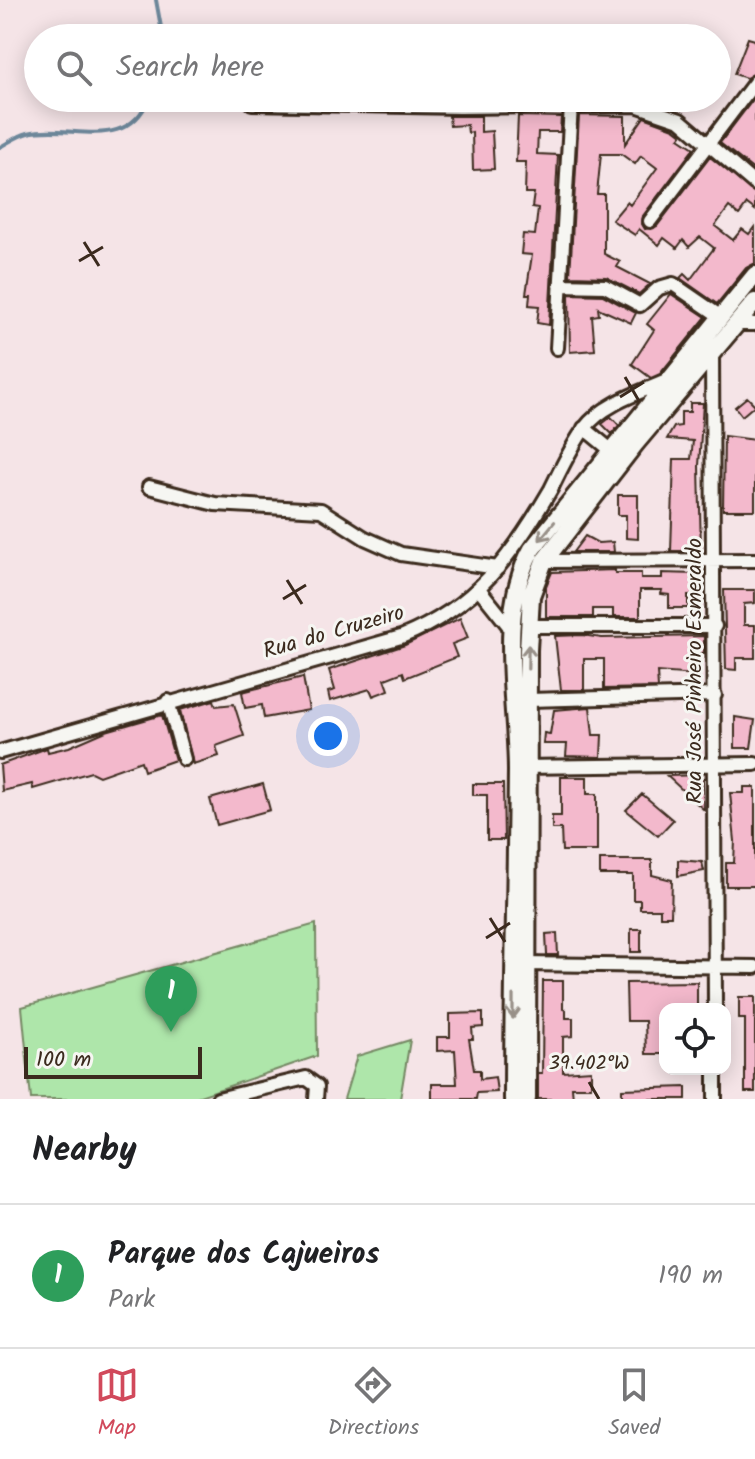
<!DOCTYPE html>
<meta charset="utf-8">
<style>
body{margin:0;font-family:Kalam,sans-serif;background:#f6f6f6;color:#202124}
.controls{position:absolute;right:24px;bottom:24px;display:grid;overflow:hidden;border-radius:16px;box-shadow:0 4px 20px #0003}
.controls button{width:72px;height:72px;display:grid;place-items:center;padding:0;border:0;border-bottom:2px solid #e0e0e0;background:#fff;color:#202124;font:40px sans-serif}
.scale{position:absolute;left:24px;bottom:20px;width:178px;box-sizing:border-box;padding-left:8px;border:4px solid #3b2a1e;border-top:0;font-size:22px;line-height:28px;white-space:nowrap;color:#3b2a1e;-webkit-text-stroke:6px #f6f6f2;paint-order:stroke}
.you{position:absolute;left:328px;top:736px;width:28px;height:28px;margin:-20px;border:6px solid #fff;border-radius:50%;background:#1a73e8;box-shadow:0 0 0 12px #1a73e833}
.badge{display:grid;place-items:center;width:52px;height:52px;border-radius:50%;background:#d1495b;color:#fff;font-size:26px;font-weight:700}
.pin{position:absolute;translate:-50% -66px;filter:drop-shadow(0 2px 4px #0008)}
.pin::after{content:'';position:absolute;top:42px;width:28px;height:24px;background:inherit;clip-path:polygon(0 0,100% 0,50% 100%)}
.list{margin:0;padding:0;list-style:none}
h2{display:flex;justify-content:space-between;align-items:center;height:104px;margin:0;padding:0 32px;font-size:34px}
h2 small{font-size:26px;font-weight:400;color:#757577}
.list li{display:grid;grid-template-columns:52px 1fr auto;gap:24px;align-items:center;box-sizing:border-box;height:144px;padding:0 32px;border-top:2px solid #e0e0e0}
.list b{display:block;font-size:30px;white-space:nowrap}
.list p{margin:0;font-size:26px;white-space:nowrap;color:#757577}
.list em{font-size:26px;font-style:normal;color:#757577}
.icon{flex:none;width:44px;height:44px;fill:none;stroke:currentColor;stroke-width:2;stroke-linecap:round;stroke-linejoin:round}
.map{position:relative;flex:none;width:755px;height:1099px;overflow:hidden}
.search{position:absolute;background:#fff;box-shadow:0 4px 20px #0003;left:24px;right:24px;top:24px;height:88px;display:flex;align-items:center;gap:20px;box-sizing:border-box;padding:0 28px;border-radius:44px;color:#757577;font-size:30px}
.sheet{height:248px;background:#fff}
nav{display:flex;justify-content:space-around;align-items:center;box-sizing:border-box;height:112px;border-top:2px solid #e0e0e0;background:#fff;font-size:22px;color:#757577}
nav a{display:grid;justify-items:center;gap:4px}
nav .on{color:#d1495b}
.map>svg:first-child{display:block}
.green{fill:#aee6aa;stroke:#748864;stroke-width:2}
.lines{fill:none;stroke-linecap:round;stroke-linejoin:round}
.stream{stroke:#6d879a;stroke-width:4}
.building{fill:#f3b9cc;stroke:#3b2a1e;stroke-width:2}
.street-casing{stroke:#3b2a1e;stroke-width:18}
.secondary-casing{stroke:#3b2a1e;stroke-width:22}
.street{stroke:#f6f6f2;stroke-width:12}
.secondary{stroke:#f6f6f2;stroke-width:16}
.oneway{stroke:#989088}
.ticks{fill:none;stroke:#3b2a1e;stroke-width:3}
.labels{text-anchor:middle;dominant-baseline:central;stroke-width:6;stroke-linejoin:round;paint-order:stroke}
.street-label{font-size:22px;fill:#3b2a1e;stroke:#f6f6f2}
.ticks-label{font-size:20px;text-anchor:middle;fill:#3b2a1e;stroke:#f6f6f2;stroke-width:6;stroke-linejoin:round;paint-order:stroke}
</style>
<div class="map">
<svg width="755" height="1099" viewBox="0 0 755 1099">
<rect width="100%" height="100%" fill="#f5e4e7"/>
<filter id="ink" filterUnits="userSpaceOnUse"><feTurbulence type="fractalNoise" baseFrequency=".0125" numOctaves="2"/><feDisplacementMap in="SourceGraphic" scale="16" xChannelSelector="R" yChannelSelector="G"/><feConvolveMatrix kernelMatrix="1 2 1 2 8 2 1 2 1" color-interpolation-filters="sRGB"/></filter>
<g filter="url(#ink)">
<path class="green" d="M 316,924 L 317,1056 L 191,1099 L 31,1099 L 22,1007 Z
M 410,1040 L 400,1099 L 344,1099 L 357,1056 Z"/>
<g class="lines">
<path class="stream" d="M 156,0 L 163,38
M 0,147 C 9,142 19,135 28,133 C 71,123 127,154 149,98"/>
</g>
<path class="building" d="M 748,38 L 755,40 L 755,73 L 746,78 L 734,74 Z
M 755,97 L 755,171 L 720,143 Z
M 579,115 L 625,116 L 625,144 L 644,117 L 674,128 L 682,134 L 679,138 L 694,148 L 643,216 L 642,224 L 645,229 L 657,226 L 710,157 L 755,193 L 755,210 L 747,204 L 739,215 L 729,207 L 715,226 L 733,240 L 742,229 L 749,234 L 755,226 L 755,263 L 746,268 L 717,304 L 680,278 L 684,274 L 690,280 L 714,248 L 700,237 L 689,247 L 683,240 L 677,248 L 664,238 L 659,245 L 639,229 L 635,235 L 612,220 L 627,202 L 630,205 L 657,168 L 641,156 L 635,164 L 621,154 L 601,154 L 597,194 L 604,194 L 604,254 L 620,262 L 617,267 L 650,284 L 639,294 L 606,277 L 570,276 Z
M 449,116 L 481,116 L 481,132 L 492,131 L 494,169 L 473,170 L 472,132 L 468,133 L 467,125 L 450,126 Z
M 518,116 L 561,117 L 560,132 L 538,132 L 537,154 L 558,155 L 549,325 L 537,323 L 539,306 L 529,305 L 530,294 L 526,294 L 532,255 L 521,254 L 523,234 L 535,235 L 538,208 L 532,207 L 534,193 L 525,193 L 526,162 L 516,162 Z
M 569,294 L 603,295 L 636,313 L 631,323 L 598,308 L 599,315 L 592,316 L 595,350 L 570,352 Z
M 671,294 L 706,317 L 660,374 L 651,378 L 632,364 L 654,330 L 647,324 Z
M 747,397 L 755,405 L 742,416 L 735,407 Z
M 690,403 L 703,403 L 699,466 L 701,551 L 671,551 L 674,459 L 691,459 L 693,441 L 667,439 L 674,427 L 681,426 L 681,412 L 690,412 Z
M 611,417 L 619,425 L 612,434 L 602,424 Z
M 724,436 L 755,440 L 755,510 L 723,510 Z
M 618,495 L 638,495 L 638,539 L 626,538 L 626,515 L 618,515 Z
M 585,536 L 598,543 L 613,542 L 614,552 L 573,552 Z
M 615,570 L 615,573 L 641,573 L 641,578 L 662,578 L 662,573 L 696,574 L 695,595 L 688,595 L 688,608 L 669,608 L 669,595 L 661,594 L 662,590 L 640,590 L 640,617 L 613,617 L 613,609 L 593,609 L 593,617 L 546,617 L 546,586 L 552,572 Z
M 724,590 L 755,590 L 755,603 L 744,604 L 744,625 L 755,625 L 755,658 L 736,658 L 736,670 L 726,669 Z
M 460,618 L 468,638 L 452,644 L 457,657 L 405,678 L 403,672 L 385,679 L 389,690 L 373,696 L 370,689 L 330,701 L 328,692 L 335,690 L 329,670 L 405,645 Z
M 582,635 L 602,638 L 704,636 L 704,653 L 695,653 L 695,675 L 657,672 L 658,688 L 604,689 L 604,659 L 584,659 L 584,690 L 561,690 L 555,636 Z
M 303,677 L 309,710 L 264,718 L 262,705 L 245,708 L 242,692 Z
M 214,700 L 216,706 L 234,704 L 244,736 L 216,746 L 219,756 L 193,764 L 180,710 Z
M 590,707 L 593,735 L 602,735 L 601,757 L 566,756 L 567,744 L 543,744 L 544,733 L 550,734 L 554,710 Z
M 162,715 L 175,760 L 144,771 L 141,761 L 99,776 L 91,772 L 33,789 L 32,784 L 2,791 L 0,765 L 47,748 L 48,752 L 69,747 L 106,731 Z
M 735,717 L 755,720 L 751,748 L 735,748 Z
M 703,775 L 704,810 L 667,776 Z
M 561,777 L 587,777 L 587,794 L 597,794 L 597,851 L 562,851 L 561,829 L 552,829 L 552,816 L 561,816 Z
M 263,784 L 270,810 L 217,825 L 210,799 Z
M 473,784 L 503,784 L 504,840 L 487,840 L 487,795 L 473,795 Z
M 744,787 L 755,787 L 755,886 L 726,886 L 726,863 L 734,863 L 735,841 L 730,793 L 744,793 Z
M 642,794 L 673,820 L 658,836 L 626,810 Z
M 600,860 L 652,860 L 652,875 L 672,880 L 671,916 L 660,916 L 660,909 L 640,909 L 640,900 L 633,900 L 633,875 L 600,875 Z
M 678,860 L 702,862 L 704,871 L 678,876 Z
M 631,929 L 641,929 L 641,952 L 631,952 Z
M 557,933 L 558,955 L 547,955 L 546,934 Z
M 543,981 L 563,981 L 563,1009 L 566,1010 L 566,1018 L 573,1018 L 573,1036 L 563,1037 L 563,1072 L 591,1070 L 591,1087 L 572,1087 L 573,1099 L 538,1099 L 538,1073 L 542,1073 Z
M 697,982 L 697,1009 L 665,1009 L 665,1054 L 646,1054 L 645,1021 L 627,1021 L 626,983 Z
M 739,997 L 755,997 L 755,1092 L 745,1092 L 745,1019 L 739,1019 Z
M 483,1013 L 483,1027 L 472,1028 L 473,1039 L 469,1039 L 474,1070 L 480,1070 L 480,1079 L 495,1077 L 497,1092 L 477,1093 L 476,1099 L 432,1099 L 432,1084 L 457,1084 L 455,1050 L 437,1051 L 437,1037 L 450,1037 L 450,1014 Z
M 686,1087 L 686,1099 L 622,1099 L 622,1089 Z"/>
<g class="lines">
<defs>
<path id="street" d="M 252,103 L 460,107 L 636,105 L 680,120 L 755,184
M 650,221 L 755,82
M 560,285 L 605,286 L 640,305 L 659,288 L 673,284 L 721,317
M 738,324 L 755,324
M 557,348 L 571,105
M 712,348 L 715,1009
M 584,428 L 612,451
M 149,487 L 215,504 L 321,510 L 365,538 L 401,554 L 498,568
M 544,561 L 755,560
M 480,590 L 512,630
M 530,626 L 715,626
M 528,700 L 715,695
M 168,701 L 184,759
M 0,752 L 401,637 C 476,607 512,556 551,489 C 561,469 571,447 584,429 C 602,404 641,392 669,380
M 520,767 L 755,764
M 522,964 L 755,967
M 715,1069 L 715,1099
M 218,1099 L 306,1078 L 317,1086 L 316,1099"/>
<path id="secondary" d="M 513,1099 C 513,990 516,880 517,771 C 517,700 496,614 532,549 L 755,275
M 527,1099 L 528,650 L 531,596 L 544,561 L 635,444 L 755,302"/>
</defs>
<use href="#street" class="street-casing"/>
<use href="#secondary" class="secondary-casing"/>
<use href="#street" class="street"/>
<use href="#secondary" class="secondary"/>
</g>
<defs><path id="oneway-shaft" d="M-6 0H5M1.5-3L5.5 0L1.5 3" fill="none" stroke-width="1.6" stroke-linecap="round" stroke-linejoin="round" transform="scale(2)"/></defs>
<g class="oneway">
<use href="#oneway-shaft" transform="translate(547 531) rotate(129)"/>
<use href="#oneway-shaft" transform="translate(528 657) rotate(-89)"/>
<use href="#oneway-shaft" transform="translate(513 1007) rotate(90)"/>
</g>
</g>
<path class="ticks" d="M 84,242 L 99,266M 79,261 L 103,247M 625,377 L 639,401M 620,397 L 644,382M 287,580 L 302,604M 283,599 L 306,585M 490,918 L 505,942M 486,938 L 510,923M 589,1082 L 599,1099"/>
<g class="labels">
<g class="street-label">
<text transform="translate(334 633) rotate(-16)">Rua do Cruzeiro</text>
<text transform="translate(695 671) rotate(-90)">Rua José Pinheiro Esmeraldo</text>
</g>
</g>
<g class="ticks-label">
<text x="589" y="1069">39.402°W</text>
</g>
</svg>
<div class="controls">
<button><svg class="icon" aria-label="locate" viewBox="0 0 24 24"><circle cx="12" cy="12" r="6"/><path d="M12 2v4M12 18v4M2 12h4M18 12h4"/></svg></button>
</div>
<div class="scale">100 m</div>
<div class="you"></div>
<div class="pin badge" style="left:171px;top:1032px;background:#2e9e5b">1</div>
<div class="search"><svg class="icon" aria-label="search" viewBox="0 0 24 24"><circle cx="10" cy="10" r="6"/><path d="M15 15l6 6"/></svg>Search here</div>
</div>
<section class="sheet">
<h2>Nearby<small></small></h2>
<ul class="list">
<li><span class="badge" style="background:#2e9e5b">1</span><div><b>Parque dos Cajueiros</b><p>Park</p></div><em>190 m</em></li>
</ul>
</section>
<nav>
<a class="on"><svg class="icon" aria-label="map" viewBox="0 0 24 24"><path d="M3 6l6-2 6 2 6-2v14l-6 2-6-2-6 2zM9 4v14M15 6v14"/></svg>Map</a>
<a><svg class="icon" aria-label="directions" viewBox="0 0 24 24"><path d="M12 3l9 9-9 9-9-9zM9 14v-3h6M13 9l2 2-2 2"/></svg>Directions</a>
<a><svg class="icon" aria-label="saved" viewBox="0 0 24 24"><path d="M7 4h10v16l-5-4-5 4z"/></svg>Saved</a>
</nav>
